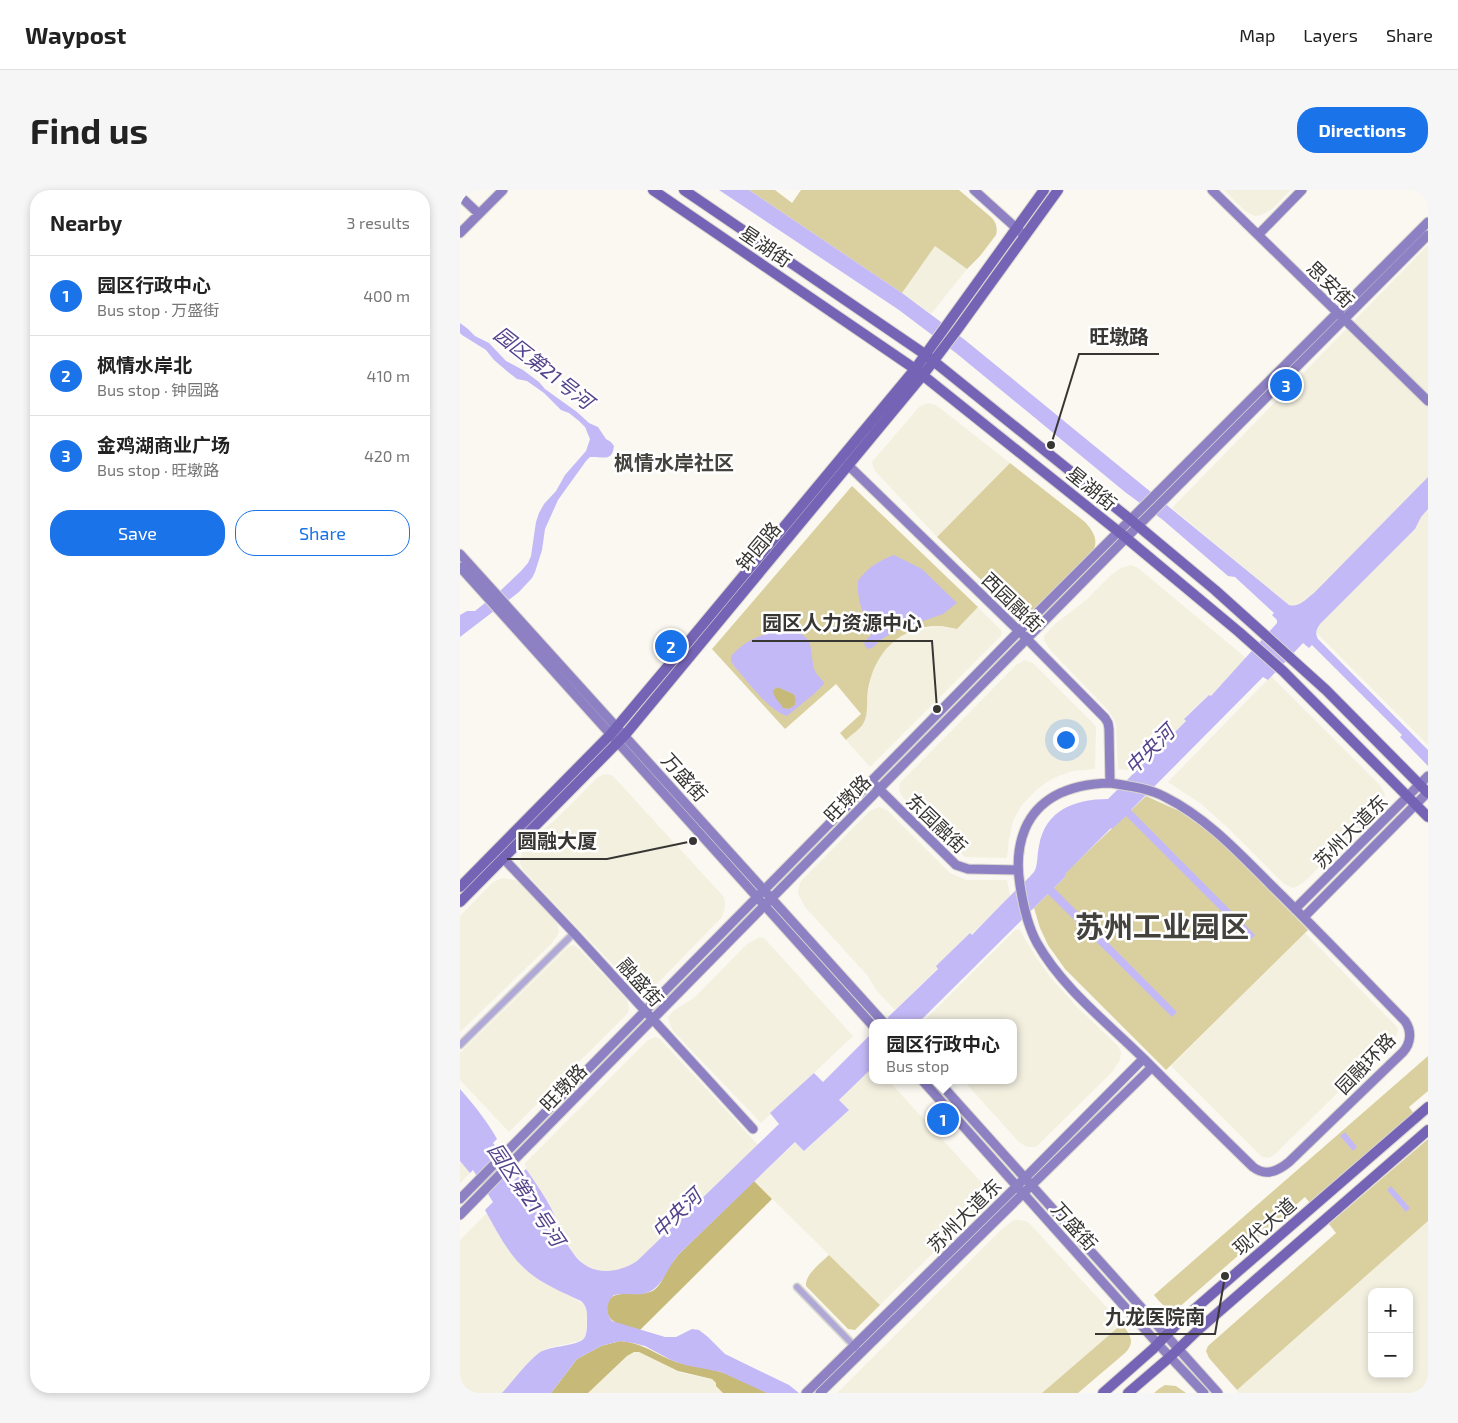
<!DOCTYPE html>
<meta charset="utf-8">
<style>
body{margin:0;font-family:"Exo 2","Noto Sans SC",sans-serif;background:#f6f6f6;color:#222}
.controls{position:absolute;right:15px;bottom:15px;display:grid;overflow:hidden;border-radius:10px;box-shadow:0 2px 8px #0003}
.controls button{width:45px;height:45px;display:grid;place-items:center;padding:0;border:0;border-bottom:1px solid #e0e0e0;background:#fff;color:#222;font:25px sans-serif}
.you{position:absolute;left:605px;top:549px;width:18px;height:18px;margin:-12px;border:4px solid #fff;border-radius:50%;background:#1a73e8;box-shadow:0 0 0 8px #1a73e833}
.badge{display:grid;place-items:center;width:32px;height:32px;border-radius:50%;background:#1a73e8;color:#fff;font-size:16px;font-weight:700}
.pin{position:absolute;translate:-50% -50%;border:2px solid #fff;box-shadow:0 1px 5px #0006}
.popup{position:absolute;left:409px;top:829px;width:148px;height:65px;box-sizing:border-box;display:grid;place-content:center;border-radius:10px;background:#fff;filter:drop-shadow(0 1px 4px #0005);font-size:16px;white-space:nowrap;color:#767676}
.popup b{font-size:19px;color:#222}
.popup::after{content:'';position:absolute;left:50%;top:100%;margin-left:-10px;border:10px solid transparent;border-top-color:#fff}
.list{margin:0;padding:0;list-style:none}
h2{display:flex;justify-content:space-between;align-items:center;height:65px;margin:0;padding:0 20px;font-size:21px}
h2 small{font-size:16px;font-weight:400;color:#767676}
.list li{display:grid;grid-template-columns:32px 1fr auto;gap:15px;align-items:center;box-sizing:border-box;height:80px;padding:0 20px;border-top:1px solid #e0e0e0}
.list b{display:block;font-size:19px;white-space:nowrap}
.list p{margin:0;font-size:16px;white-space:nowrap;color:#767676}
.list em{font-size:16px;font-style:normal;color:#767676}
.actions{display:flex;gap:10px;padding:15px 20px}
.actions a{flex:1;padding:11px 0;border:1px solid #1a73e8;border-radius:20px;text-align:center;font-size:18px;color:#1a73e8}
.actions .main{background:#1a73e8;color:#fff}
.map{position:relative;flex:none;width:968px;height:1203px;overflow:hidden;border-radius:20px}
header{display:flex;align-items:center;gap:30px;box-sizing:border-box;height:70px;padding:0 25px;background:#fff;border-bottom:1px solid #e0e0e0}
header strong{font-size:24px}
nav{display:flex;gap:28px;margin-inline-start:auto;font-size:18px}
.intro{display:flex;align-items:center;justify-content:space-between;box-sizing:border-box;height:120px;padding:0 30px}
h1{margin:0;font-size:35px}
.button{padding:12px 22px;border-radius:20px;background:#1a73e8;color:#fff;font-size:18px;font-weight:700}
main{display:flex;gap:30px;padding:0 30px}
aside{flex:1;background:#fff;border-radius:20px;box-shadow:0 2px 8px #0003}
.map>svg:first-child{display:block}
.built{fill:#f3f0e0;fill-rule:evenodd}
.green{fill:#dad09f}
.forest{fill:#c7ba78}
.water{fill:#c4b9f7;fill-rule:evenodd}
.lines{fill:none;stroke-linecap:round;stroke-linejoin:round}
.street-casing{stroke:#d7d5ce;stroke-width:9}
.secondary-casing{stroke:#d7d5ce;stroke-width:11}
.primary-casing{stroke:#d7d5ce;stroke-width:12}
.street{stroke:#b0a8d6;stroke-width:6}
.secondary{stroke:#8d81c4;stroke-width:9}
.primary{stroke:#7563b5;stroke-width:10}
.labels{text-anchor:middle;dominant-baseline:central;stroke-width:5;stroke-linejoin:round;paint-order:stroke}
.street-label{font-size:19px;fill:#373633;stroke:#fff}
.water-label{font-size:20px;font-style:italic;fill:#54428b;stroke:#fff}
.neighbourhood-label{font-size:20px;font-weight:bold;fill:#43423c;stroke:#fff}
.town-label{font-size:29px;font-weight:bold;fill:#43423c;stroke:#fff}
.leader{fill:none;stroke:#373633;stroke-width:2}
.callout-dot{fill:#373633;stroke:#fff;stroke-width:2}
.callout-label{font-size:20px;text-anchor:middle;font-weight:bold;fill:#373633;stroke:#fff;stroke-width:5;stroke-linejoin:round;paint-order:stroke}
</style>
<header>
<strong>Waypost</strong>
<nav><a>Map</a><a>Layers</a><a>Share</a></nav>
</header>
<div class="intro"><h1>Find us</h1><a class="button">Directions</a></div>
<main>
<aside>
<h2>Nearby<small>3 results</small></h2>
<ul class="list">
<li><span class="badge">1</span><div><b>园区行政中心</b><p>Bus stop · 万盛街</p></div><em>400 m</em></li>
<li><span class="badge">2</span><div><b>枫情水岸北</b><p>Bus stop · 钟园路</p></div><em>410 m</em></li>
<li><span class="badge">3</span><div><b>金鸡湖商业广场</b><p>Bus stop · 旺墩路</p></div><em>420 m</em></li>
</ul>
<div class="actions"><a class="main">Save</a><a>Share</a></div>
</aside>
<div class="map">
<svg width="968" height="1203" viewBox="0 0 968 1203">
<rect width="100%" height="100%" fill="#faf8f0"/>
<path class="built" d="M 764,0 L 831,0 L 811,20 L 801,25 L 795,26 L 785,21 Z
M 968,55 L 968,555 L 829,415 L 712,318 Z
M 475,56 L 507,79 L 471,124 L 442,103 Z
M 468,213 L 476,215 L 550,273 L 477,347 L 414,280 L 412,272 L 459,217 Z
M 671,375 L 678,378 L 786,468 L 751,506 L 748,505 L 724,528 L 726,531 L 676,581 L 658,579 L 656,535 L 654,529 L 647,519 L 591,461 L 584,450 L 584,446 L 595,434 L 626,410 L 651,385 L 661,378 Z
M 518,417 L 541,440 L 542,443 L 540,447 L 410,577 L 386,550 L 403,534 L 411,486 L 419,468 L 434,451 L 450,441 L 479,436 L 497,439 Z
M 565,470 L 573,473 L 633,533 L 636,537 L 635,579 L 613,581 L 601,585 L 590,590 L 576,600 L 561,616 L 553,631 L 549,649 L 547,668 L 505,667 L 443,608 L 439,600 L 440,593 L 556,475 Z
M 811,486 L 920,595 L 925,604 L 923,614 L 921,617 L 843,693 L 833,698 L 824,694 L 768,638 L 740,613 L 708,592 Z
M 148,584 L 153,586 L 263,706 L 265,711 L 265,717 L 262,727 L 194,797 L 190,799 L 179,799 L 173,796 L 63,680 L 60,673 L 62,661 L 67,654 L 95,630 L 137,588 L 142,585 Z
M 419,617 L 427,620 L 490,683 L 506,690 L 547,690 L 550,706 L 511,745 L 509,744 L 477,776 L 478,778 L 435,820 L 417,801 L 407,785 L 345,717 L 339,706 L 338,702 L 340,693 L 343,689 L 410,621 Z
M 43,688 L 55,690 L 62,695 L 96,732 L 98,736 L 99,742 L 97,746 L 90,755 L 0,842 L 0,726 L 33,692 Z
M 559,739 L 576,767 L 591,788 L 617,817 L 658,856 L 661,862 L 660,870 L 652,882 L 577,956 L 574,957 L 567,957 L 559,952 L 503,890 L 553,890 L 553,833 L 462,833 L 555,740 Z
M 845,743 L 937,837 L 938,841 L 936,846 L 813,966 L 808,968 L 802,967 L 711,876 Z
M 300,747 L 304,748 L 393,846 L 301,933 L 213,841 L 209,832 L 208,827 L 213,821 L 234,808 L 287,754 Z
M 114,755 L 119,759 L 167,810 L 169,817 L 168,823 L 49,942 L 0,890 L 0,863 L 106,759 L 110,756 Z
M 195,847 L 200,849 L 298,955 L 177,1071 L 165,1078 L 155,1081 L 143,1081 L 136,1080 L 124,1074 L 112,1062 L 90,1015 L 66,979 L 65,973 L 187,851 Z
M 413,877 L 413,890 L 428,890 L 522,993 L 526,999 L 527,1004 L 523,1014 L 420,1115 L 294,991 L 336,952 L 345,961 L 388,920 L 379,910 Z
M 0,971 L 10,983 L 0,993 Z
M 27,1023 L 47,1057 L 62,1076 L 84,1092 L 124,1114 L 127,1121 L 126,1144 L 125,1148 L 120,1151 L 88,1158 L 79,1163 L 42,1203 L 0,1203 L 0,1050 Z
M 554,1030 L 558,1030 L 566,1031 L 570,1034 L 662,1134 L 582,1203 L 377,1203 L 543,1038 Z
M 968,1031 L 968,1203 L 779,1203 L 777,1200 ZM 912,1102 L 949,1102 L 949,1184 L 912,1184 Z
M 174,1162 L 179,1162 L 222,1183 L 252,1189 L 256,1193 L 256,1196 L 263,1203 L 128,1203 L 167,1166 Z"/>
<path class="green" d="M 289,0 L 315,0 L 332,13 L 341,0 L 499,0 L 532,28 C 536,33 538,38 536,45 L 520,66 L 507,79 L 475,56 L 442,103 Z
M 550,273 L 625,332 C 633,341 639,350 633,361 L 571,422 L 563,425 L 555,423 L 477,347 Z
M 392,296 L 518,417 L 497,439 C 491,438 485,436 478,436 C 440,436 414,463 408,500 C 406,510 409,525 403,534 C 399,540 391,545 386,550 L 380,543 L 401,524 L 376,494 L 325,539 L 252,459 Z
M 686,606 L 719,621 L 744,638 L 762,653 L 848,740 L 706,880 L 605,779 L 588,755 L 580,738 L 574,718 L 606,686 L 604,684 Z
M 968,866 L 968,901 L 949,917 L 954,924 L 850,1013 L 845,1007 L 717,1119 C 706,1121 700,1112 694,1105 Z
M 968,949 L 968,1031 L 777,1200 L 749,1168 L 746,1161 L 748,1156 L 876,1043 L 869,1034 Z
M 369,1065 L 420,1115 L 395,1140 L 388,1139 L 346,1096 C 345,1084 361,1073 369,1065 Z
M 662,1134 C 670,1145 676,1152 665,1163 L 618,1203 L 582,1203 Z
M 705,1195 L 716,1196 L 726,1203 L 694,1203 L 700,1198 Z"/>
<path class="forest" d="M 317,497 L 334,504 L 336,510 L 335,515 L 329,519 L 323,518 L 321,517 L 313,505 L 313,500 Z
M 294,991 L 312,1009 L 180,1140 C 168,1136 147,1135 147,1119 C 147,1094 179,1110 194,1100 C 202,1094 204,1085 209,1077 C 212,1073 215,1069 218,1065 Z
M 160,1151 C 182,1153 192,1162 211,1170 C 225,1176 239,1176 253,1180 C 272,1184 290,1194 307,1203 L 263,1203 L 256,1196 L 256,1193 L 252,1189 L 218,1181 L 179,1162 L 174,1162 L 167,1166 L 128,1203 L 91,1203 L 117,1169 L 141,1156 Z"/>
<path class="water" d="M 259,0 L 289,0 L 442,103 L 505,150 L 829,415 C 839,418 847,408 854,403 L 968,287 L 968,319 L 961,327 L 955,339 L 860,434 C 856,440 855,443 858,449 L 968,560 L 968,576 L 940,547 L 942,545 L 852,455 L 849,458 L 843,453 L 808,490 L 803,487 L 671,620 L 795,745 L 790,750 L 666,626 L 652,639 L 651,638 L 605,684 L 606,686 L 594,698 L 717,822 L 712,827 L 588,704 L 458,833 L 422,833 L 478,779 L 476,776 L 510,743 L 512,745 C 526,730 540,716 555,701 C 561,695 568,689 574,682 C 578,676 577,663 579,656 C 585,620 615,609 648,609 L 726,531 L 724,529 L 749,505 L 751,506 L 817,433 L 817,430 L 812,425 L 814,423 L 775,387 L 768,386 L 703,330 L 665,302 L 496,163 L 439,120 Z
M 0,133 L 8,139 L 15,146 L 29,153 L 46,171 L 63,180 L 79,192 L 85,199 L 117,222 L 129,233 L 138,237 L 146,249 L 151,252 L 154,256 C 152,273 142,266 130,267 L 126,271 L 98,310 L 85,339 L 82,360 L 75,382 L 72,388 L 59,402 L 0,447 L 0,425 L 7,421 L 15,421 L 40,401 L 61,381 L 68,373 L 71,366 L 76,332 L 79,323 L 84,314 L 96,301 L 105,285 L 126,261 L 130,249 L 125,237 L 119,231 L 109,223 L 101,220 L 84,203 L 67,191 L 57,189 L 48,182 L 34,170 L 26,160 L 2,145 L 0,143 Z
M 434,365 L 462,379 L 497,413 L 483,424 L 437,440 L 422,449 L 412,458 L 408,459 L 405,456 L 404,452 L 410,446 L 412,442 C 403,422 397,414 398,391 C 408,377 418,371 434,365 Z
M 326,440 C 346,443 351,448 352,468 C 353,472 353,476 354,479 C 356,484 360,488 364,492 L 364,494 L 354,504 L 327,526 C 307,520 288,491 274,476 L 271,471 L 271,466 C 286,449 304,443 326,440 ZM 317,497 L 334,504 L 336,510 L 335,515 L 329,519 L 323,518 C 320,512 313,508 313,500 Z
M 413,842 L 413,877 L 379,910 L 389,920 L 344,961 L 335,952 L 218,1065 C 206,1079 202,1101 182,1104 C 172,1105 163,1103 154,1105 C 146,1112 145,1123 152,1131 L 205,1147 L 216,1147 L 232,1139 L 239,1140 L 248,1147 L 265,1164 L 329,1195 L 339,1203 L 307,1203 L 261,1182 L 225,1175 L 211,1170 L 185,1156 L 173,1153 L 160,1151 L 141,1156 L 117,1169 L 91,1203 L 42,1203 C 54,1190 65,1174 79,1163 C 89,1155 120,1157 125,1147 C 127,1143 127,1136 127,1132 C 127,1124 128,1117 121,1111 C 100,1101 77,1092 61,1075 C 46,1060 35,1038 25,1020 L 33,1012 L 13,980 L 10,983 L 0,971 L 0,899 C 14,915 27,931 37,949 L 33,953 L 36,957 L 32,961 L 51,993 L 66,979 C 75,992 84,1005 91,1018 C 98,1032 104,1051 113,1063 C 129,1086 156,1085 177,1071 L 319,934 L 310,923 L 354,883 L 363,892 Z
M 885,942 L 897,957 L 893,961 L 880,946 Z
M 931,996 L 950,1018 L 946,1022 L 927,1000 Z"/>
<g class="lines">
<defs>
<path id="street" d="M 0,855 L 114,743
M 337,1097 L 401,1163"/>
<path id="secondary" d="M 514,0 L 565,46
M 752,0 L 968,211
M 2,8 L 19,24
M 0,43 L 43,0
M 798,45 L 842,0
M 388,275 L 559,441 L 645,528 L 648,533 L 649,539 L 650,593
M 0,364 L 424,833
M 0,377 L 413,836
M 650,593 C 668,596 688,598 705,607 C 747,628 779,663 812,696 C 857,740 901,786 945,831 C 952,841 951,853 943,862 L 829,972 C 818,981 806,987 793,977 C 757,942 721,906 685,870 C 648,833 603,799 577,753 C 567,735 563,715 560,695 C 557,677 558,656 565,639 C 580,604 614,594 650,593 Z
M 415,595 L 496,675 L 508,679 L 558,680
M 43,668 L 114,743 L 293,939
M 835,719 L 968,586
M 844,727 L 968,602
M 462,890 L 697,1153 L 744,1203
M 477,890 L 758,1203
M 0,1009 L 559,441 L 968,32
M 0,1025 L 666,348 L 968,45
M 346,1203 L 557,996 L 683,869
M 360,1203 L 692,877"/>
<path id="primary" d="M 193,0 L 455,179 L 659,342 L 779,442 L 823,481 L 968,627
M 224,0 L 466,165 L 671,330 L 755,400 L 866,500 L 968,603
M 0,697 L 150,545 L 214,469 L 455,179 L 584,0
M 0,712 L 165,545 L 463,185 L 497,140 L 598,0
M 643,1203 L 693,1159 L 715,1136 L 968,917
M 668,1203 L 710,1167 L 738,1140 L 968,940"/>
</defs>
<use href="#street" class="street-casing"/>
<use href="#secondary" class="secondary-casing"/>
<use href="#primary" class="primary-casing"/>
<use href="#street" class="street"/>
<use href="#secondary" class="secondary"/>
<use href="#primary" class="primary"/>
</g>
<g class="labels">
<g class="street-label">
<text transform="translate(306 56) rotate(34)">星湖街</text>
<text transform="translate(871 94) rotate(44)">思安街</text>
<text transform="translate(632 298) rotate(39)">星湖街</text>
<text transform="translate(298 356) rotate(-50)">钟园路</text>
<text transform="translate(553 412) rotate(44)">西园融街</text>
<text transform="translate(225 587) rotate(48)">万盛街</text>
<text transform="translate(387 608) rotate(-46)">旺墩路</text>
<text transform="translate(477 633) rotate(44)">东园融街</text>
<text transform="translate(890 641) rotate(-45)">苏州大道东</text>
<text transform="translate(181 792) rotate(48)">融盛街</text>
<text transform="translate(905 873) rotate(-46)">园融环路</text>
<text transform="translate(103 897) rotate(-46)">旺墩路</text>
<text transform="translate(504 1025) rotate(-45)">苏州大道东</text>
<text transform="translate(615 1036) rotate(48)">万盛街</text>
<text transform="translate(804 1036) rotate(-41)">现代大道</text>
</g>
<g class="water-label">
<text transform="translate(84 177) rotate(38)">园区第21号河</text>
<text transform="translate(689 559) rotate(-45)">中央河</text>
<text transform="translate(67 1004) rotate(56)">园区第21号河</text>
<text transform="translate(216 1023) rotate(-44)">中央河</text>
</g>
<g class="neighbourhood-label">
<text x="214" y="272">枫情水岸社区</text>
</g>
<g class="town-label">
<text x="702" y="735">苏州工业园区</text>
</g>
</g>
<path class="leader" d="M591 255L619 164H699M477 519L472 451H292M233 651L147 669H47M765 1086L755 1144H635"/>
<g class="callout-dot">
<circle cx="591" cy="255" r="5"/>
<circle cx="477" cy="519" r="5"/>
<circle cx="233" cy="651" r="5"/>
<circle cx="765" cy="1086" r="5"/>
</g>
<g class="callout-label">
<text x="659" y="154">旺墩路</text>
<text x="382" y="440">园区人力资源中心</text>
<text x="97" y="658">圆融大厦</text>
<text x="695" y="1134">九龙医院南</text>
</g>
</svg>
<div class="controls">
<button>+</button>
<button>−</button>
</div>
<div class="you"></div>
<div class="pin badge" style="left:483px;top:929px">1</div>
<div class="popup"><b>园区行政中心</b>Bus stop</div>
<div class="pin badge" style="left:211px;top:456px">2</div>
<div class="pin badge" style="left:826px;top:195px">3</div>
</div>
</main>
